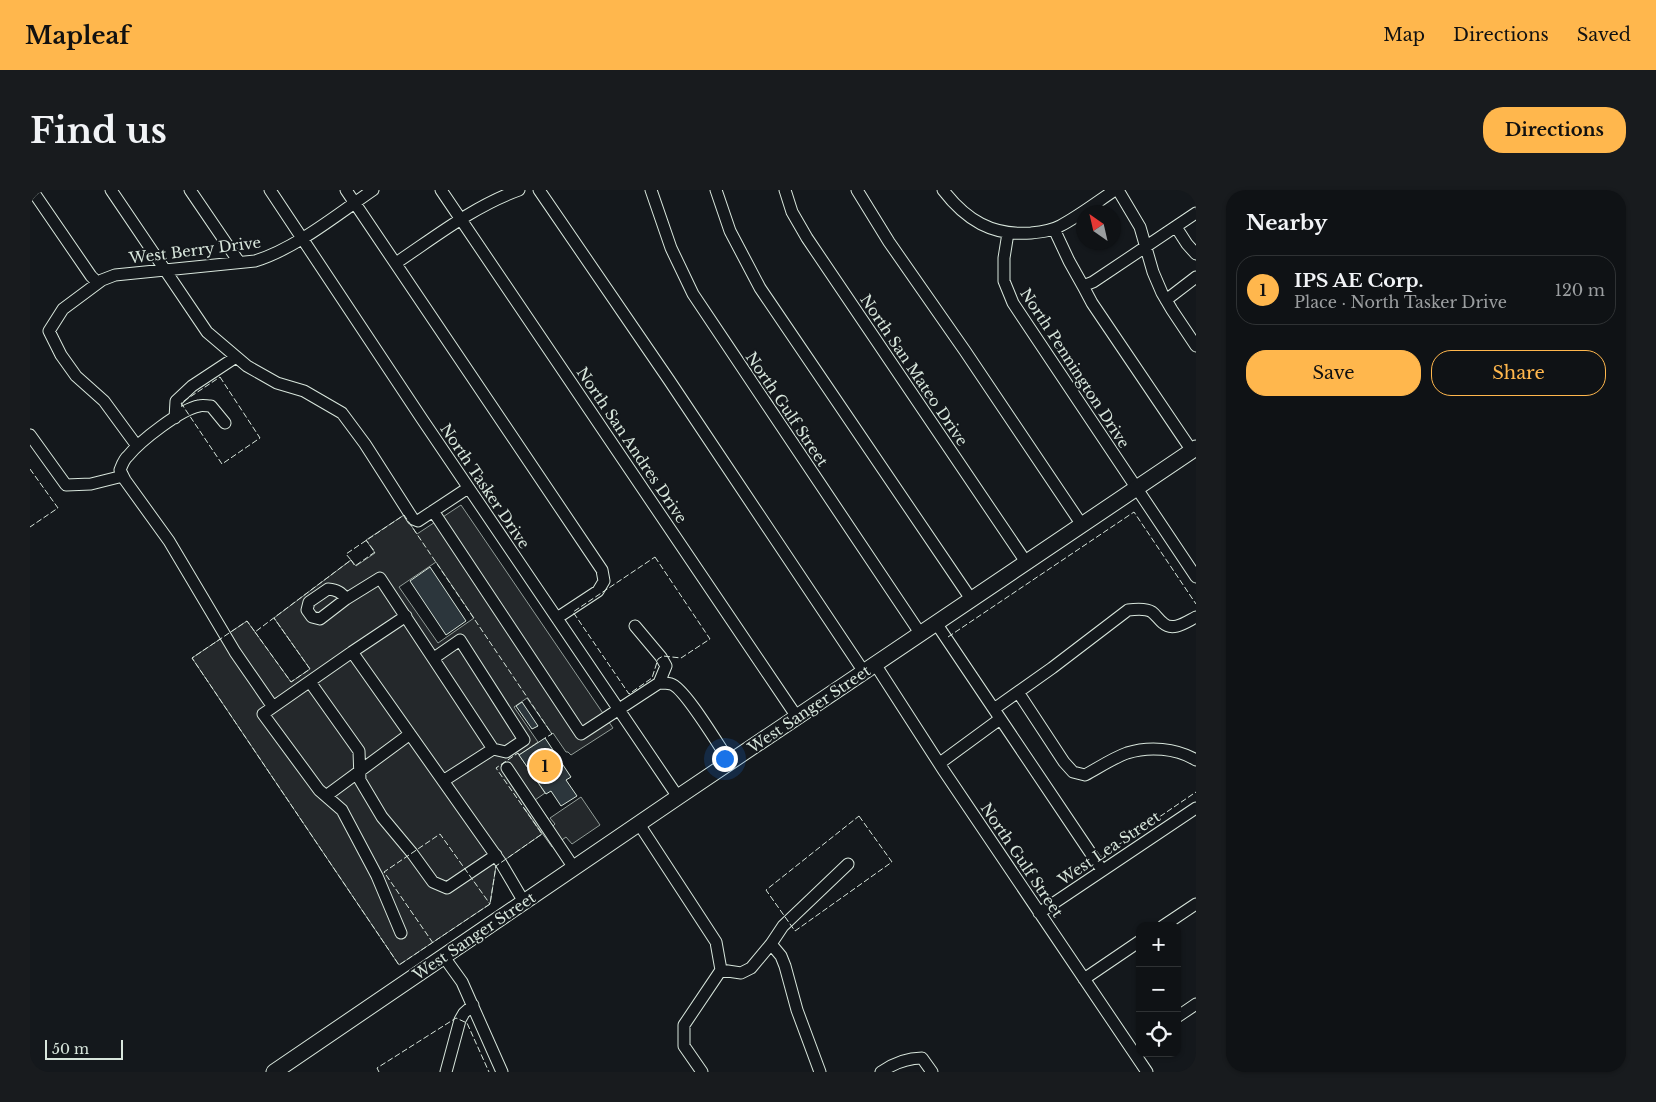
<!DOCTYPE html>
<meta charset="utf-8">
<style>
body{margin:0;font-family:"Libre Baskerville",serif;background:#181b1e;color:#f1f3f6}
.controls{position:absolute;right:15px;bottom:15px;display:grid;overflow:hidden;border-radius:10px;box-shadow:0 1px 4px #0004}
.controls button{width:45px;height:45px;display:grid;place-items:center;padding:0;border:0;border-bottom:1px solid #2f3234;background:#0f1215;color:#f1f3f6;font:25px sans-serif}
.compass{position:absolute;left:1046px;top:15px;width:45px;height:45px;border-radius:50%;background:#0f1215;box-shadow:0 1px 4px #0004;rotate:326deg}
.scale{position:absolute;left:15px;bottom:12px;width:78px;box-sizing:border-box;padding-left:5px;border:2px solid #d8e6dc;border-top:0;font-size:14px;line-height:18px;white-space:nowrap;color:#d8e6dc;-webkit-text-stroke:4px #14181c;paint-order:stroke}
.you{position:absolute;left:694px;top:568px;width:18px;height:18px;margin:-12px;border:4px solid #fff;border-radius:50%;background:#1a73e8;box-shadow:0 0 0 8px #1a73e833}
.badge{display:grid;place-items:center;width:32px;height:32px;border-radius:50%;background:#ffb74d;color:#111;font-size:16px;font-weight:700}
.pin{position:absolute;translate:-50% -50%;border:2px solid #fff;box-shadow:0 1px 5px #0006}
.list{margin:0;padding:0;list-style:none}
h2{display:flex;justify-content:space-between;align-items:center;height:65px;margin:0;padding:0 20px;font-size:21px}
h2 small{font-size:16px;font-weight:400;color:#9b9ea0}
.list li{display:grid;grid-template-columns:32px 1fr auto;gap:15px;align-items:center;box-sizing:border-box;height:70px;margin:0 10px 10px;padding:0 10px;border:1px solid #2f3234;border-radius:20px}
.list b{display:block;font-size:19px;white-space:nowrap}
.list p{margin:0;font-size:16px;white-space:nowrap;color:#9b9ea0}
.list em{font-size:16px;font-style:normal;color:#9b9ea0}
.actions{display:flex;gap:10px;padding:15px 20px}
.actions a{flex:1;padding:11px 0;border:1px solid #ffb74d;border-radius:20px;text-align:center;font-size:18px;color:#ffb74d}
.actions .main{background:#ffb74d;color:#111}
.icon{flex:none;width:28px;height:28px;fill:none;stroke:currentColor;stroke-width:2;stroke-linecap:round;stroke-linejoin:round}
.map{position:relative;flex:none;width:1166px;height:882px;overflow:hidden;border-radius:20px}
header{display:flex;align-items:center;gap:30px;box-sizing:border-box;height:70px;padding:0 25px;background:#ffb74d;color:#111}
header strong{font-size:24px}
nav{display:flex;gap:28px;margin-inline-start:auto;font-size:18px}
.intro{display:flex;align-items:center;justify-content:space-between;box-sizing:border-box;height:120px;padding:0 30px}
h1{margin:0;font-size:35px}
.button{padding:12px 22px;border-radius:20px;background:#ffb74d;color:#111;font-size:18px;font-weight:700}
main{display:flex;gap:30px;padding:0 30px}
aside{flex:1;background:#0f1215;border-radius:20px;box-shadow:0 1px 4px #0004}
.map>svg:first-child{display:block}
.parking{fill:#24282b;stroke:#939e99;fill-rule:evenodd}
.building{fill:#2c363c;stroke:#d8e6dc}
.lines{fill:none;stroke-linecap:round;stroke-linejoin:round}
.minor-casing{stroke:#d8e6dc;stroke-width:13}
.major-casing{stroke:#d8e6dc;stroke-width:17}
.minor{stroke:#14181c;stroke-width:11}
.major{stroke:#14181c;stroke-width:15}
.fence{stroke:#d8e6dc;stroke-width:1;stroke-dasharray:6 2.5;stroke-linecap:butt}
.labels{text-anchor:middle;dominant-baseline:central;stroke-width:4;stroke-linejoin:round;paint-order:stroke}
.street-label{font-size:15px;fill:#d8e6dc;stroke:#14181c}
</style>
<header>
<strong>Mapleaf</strong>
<nav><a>Map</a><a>Directions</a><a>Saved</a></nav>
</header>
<div class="intro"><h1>Find us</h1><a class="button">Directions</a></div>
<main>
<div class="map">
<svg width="1166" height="882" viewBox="0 0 1166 882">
<rect width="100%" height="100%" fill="#14181c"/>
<path class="parking" d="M 431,315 L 583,538 L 541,565 L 538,562 L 536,562 L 523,543 L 522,544 L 497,508 L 484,517 L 508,552 L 489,565 L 515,603 L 505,610 L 523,636 L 525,634 L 520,628 L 551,607 L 570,635 L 542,654 L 536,647 L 522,657 L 494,618 L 512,644 L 466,676 L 460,714 L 369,775 L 162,468 L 217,431 L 261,492 L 280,479 L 244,428 L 321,370 L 326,376 L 345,363 L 336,350 L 374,325 L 387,344 ZM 406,372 L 444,428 L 408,453 L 369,397 Z"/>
<path class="building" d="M 400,377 L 436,431 L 416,445 L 380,391 Z
M 492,512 L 508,536 L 502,539 L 486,516 Z
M 515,548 L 541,587 L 536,590 L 547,606 L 531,616 L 521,601 L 516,604 L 489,565 Z"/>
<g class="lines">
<defs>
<path id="minor" d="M 2,0 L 61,86 L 68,93
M 81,0 L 177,142 L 217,176 L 247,193 L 274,201 L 312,223 L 335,254 L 383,329 L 388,331 L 438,298
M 160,0 L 209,72
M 240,0 L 392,229 L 648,607
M 316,0 L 572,380 L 574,391 L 568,401 L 527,428
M 411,0 L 767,527
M 509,0 L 639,190 L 834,482
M 621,0 L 641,58 L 663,104 L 890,443
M 686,0 L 700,41 L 730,98 L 941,409
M 755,0 L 762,22 L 777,48 L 996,372
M 827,0 L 859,52 L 935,161 L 1052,335
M 913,0 C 936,30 962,46 1001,43 C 1011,42 1021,41 1030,36 C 1049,26 1067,12 1085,0
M 1088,0 L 1110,37 L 1123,82 L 1132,103 L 1142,120 L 1166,156
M 1146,37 L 1157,54 L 1166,64
M 1024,39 L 1039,71 L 1053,96 L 1063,92 L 1166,23
M 978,43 L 974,68 L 974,91 L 983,113 L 1166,387
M 366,73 C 405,47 444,16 489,0
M 1053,96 L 1062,113 L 1162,261
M 1136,110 L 1166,87
M 145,228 L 146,211 L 162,196 L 206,167
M 195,233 L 181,216 C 177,216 172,215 169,216 C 151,219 110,251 98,266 C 94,269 92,275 90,280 L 95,290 L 139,351 L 205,462 L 243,517
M 0,245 L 36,295 L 61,294 L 93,286
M 107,256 L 74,211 L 46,186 L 31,165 L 19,141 L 33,119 L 72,90 L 85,85 L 225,71 C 265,59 308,24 343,0
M 403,321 L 551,544 L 629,493 L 636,476 L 631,467 L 605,436
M 316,409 C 311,402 307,400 298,399 L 279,412 L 277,420 L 282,427 L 290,429 L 316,409 L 350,388 L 463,559 L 413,591
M 906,433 L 1072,680
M 322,462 L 376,426
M 404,468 L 430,450 L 494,550 L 476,562 L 463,559
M 845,474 L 914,581 L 1117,882
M 280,492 L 329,561 L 330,590 L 352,627 L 382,663 L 403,692 L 417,698 L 466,665
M 629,493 C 633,493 638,493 641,494 C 655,498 690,558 700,572
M 988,502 L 1034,572 L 1043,582 L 1055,585 C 1068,578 1083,568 1097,563 C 1119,556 1146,558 1166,570
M 964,519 L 1022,478 L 1098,420 C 1106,419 1116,418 1122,422 C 1126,425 1129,430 1133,433 C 1143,442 1156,432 1166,427
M 910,573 L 970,529
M 477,578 L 544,678
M 296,606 L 380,544
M 609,634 L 686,752 L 691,780 L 654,835 L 654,856 L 672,882
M 1009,723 L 1166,618
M 1133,736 L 1166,714
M 371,743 L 347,686 L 312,620 L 289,600 L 233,524 L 322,462 L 471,673 L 494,712
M 741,754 L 751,766 L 755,776 L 767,820 L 790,882
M 414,767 L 432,792 L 472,882
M 691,780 L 711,783 L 721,778 L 741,754 L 753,736 L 818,674
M 1054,789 L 1110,751
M 1147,827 L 1166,814
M 416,882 L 430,830 L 434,823 L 443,815
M 851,882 C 864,873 876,868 892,868 L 902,882"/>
<path id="major" d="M 244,882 L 648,607 L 1166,258"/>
</defs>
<use href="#minor" class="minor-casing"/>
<use href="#major" class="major-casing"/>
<use href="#minor" class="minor"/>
<use href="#major" class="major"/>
<path class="fence" d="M 190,187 L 230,248 L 192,274 L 151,213 Z
M 0,279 L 28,318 L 0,337
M 625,367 L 680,449 L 651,468 L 633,466 L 628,469 L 622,488 L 599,504 L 543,422 Z
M 321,370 L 325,376 L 345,362 L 336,350
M 225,442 L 261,492 L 280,479 L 244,428
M 918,447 L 1104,322 L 1166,414
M 489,565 L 488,563 L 466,578 L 512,644 L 466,676 L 460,714 L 369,775 L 162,468 L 217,431 L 225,442 L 321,370 L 316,364 L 374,325 L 522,544 L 515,548
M 829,626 L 862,672 L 765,741 L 736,700 Z
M 1067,666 L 1069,668 L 1166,602
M 403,753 L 354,682 L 410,644 L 460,714
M 349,882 L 347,878 L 426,828 L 437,833 L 459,882"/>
</g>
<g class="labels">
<g class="street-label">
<text transform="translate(165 60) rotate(-7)">West Berry Drive</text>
<text transform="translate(1045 178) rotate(57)">North Pennington Drive</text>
<text transform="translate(884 180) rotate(56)">North San Mateo Drive</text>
<text transform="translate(757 219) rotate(56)">North Gulf Street</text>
<text transform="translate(602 255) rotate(56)">North San Andres Drive</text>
<text transform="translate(455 296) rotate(56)">North Tasker Drive</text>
<text transform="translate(779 519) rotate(-34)">West Sanger Street</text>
<text transform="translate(1079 658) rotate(-34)">West Lea Street</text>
<text transform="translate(992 670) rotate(56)">North Gulf Street</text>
<text transform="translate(444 746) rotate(-34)">West Sanger Street</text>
</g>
</g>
</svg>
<div class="controls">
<button>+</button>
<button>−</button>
<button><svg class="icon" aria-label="locate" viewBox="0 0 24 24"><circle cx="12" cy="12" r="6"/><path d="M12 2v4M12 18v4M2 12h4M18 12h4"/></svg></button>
</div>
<svg class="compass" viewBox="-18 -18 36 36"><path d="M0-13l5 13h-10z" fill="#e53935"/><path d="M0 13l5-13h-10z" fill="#9b9ea0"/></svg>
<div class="scale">50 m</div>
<div class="you"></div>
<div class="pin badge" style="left:515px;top:576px">1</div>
</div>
<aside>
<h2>Nearby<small></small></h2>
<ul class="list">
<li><span class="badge">1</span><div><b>IPS AE Corp.</b><p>Place · North Tasker Drive</p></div><em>120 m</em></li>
</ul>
<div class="actions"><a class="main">Save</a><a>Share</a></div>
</aside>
</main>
